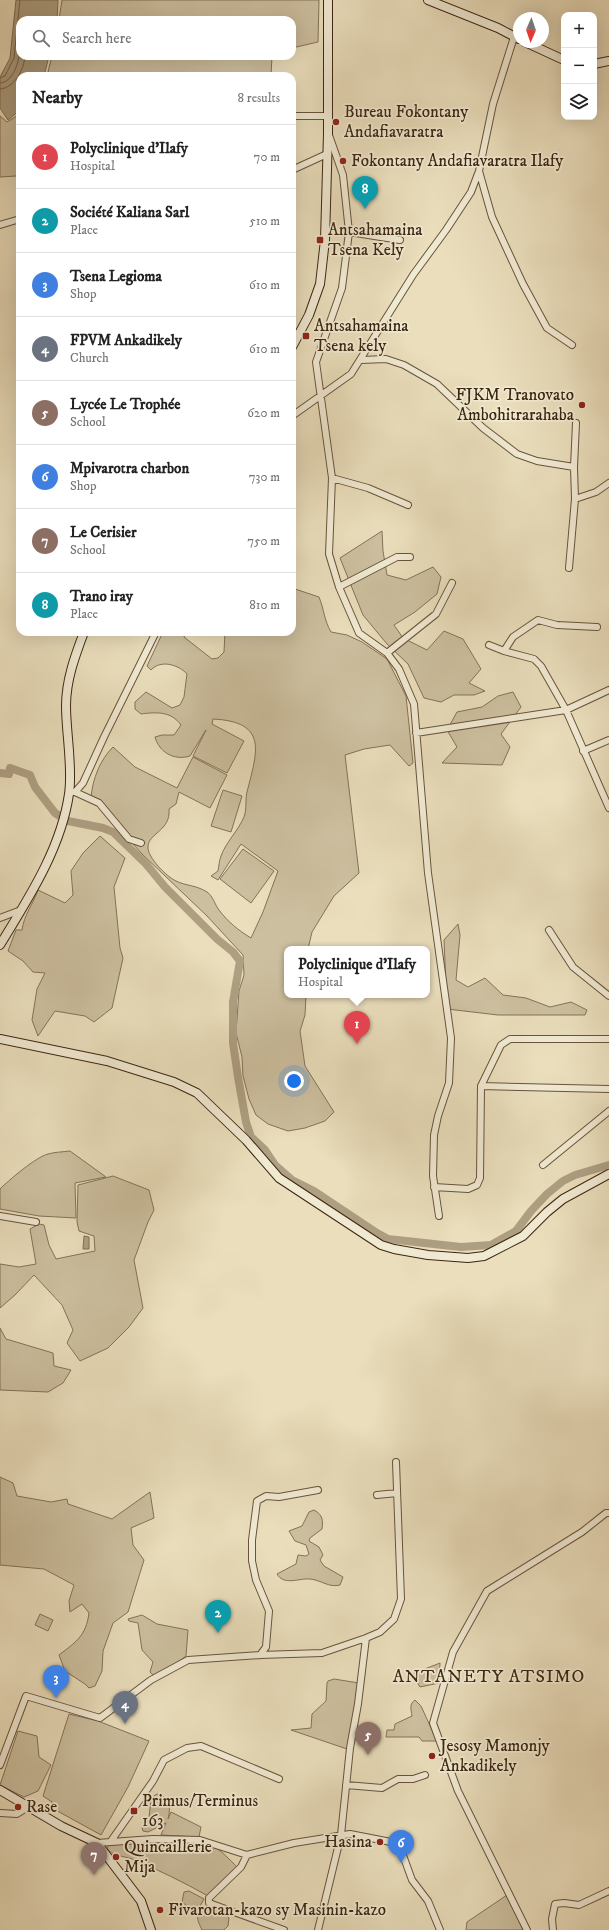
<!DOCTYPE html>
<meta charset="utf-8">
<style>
body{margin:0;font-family:"IM FELL DW Pica",serif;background:#f6f6f6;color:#222}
.controls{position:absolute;right:12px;top:12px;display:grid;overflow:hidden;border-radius:8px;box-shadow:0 4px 16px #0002}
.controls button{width:36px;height:36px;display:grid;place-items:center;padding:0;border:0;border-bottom:1px solid #e0e0e0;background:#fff;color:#222;font:20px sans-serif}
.compass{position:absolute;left:513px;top:12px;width:36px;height:36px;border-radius:50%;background:#fff;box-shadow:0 4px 16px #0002;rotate:182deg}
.you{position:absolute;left:294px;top:1081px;width:14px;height:14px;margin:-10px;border:3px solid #fff;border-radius:50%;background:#1a73e8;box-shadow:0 0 0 6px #1a73e833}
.badge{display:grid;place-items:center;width:26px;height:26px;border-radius:50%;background:#8f2418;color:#fff;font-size:13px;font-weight:700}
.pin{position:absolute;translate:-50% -33px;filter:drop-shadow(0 1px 2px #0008)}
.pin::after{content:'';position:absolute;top:21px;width:14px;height:12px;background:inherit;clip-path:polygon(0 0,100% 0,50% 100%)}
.popup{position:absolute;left:284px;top:946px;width:146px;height:52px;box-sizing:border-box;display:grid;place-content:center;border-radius:8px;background:#fff;filter:drop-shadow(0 1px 3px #0005);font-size:13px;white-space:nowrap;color:#767676}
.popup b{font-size:15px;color:#222}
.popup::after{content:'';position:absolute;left:50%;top:100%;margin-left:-8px;border:8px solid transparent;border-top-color:#fff}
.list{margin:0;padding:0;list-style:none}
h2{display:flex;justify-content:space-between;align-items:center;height:52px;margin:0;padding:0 16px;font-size:17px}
h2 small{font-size:13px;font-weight:400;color:#767676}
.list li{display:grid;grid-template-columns:26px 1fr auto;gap:12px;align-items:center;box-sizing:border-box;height:64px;padding:0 16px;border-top:1px solid #e0e0e0}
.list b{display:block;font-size:15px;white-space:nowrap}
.list p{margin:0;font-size:13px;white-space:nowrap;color:#767676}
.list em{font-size:13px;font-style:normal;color:#767676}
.icon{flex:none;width:22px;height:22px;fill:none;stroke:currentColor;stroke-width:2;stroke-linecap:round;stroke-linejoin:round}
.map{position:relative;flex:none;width:609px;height:1930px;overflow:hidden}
.search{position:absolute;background:#fff;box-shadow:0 4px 16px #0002;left:16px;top:16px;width:280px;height:44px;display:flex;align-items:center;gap:10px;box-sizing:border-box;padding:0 14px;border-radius:12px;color:#767676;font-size:15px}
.panel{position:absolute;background:#fff;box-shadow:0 4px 16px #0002;left:16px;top:72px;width:280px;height:564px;border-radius:12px}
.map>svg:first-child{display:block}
.green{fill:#ccbf9f;stroke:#847258}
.water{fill:#ae9f82;stroke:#806f54}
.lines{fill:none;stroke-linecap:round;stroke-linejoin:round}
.shore{stroke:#746249;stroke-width:1}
.canal{stroke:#ae9f82;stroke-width:8}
.street-casing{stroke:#67543b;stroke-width:8}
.secondary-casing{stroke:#3b2610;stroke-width:10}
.street{stroke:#f1ead3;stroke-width:6}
.secondary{stroke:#f1ead3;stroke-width:8}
.poi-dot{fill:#8f2418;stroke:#f1ead3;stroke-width:1.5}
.labels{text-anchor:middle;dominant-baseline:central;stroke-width:3.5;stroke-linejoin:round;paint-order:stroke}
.poi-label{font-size:17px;fill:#3b2610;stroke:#f1ead3;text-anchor:start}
.neighbourhood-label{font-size:18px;letter-spacing:1px;fill:#3b2610;stroke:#f1ead3}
</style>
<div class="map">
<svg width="609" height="1930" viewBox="0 0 609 1930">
<rect width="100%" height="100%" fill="#eadebc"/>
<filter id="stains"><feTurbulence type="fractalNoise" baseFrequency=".005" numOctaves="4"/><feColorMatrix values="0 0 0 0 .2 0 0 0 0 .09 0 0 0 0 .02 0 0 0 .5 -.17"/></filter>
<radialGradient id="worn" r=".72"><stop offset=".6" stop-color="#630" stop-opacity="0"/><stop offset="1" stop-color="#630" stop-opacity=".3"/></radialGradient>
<path class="green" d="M 62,0 L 319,0 L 318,42 L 292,48 L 292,20 L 59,20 Z
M 52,56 L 272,56 L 271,76 L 47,76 Z
M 20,114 L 20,180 L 16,176 L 0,177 L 0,116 L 7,122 Z
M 382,531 L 383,551 L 387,575 L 406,580 L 433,567 L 441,577 L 437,594 L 415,612 L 394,625 L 403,638 L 427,650 L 444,631 L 463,639 L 481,669 L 469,683 L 485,691 L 474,695 L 454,695 L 441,702 L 424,698 L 408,664 L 387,644 L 363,615 L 340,558 Z
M 292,588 L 319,597 C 324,609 324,620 331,632 L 347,635 L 362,642 L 387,659 L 406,696 L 413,763 L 409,766 L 390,745 L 364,749 L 345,755 L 359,873 L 334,896 L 312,932 L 308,949 L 287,949 L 287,995 L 306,995 L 305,1015 L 300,1031 L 305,1066 L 334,1112 L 325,1121 L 305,1128 L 288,1131 L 268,1124 L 256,1115 L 249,1099 L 243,1076 L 242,1057 L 236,1033 L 239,991 L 244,975 L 243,955 L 207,916 L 142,854 L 91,797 C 93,778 100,760 113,747 L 135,767 L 177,788 L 193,757 L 227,775 L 210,808 L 179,792 L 176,804 L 169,809 C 171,831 148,833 148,847 C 147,857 167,877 176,881 C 186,886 196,885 207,892 C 213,896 215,905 219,910 C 228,922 238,930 251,938 L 263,912 L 278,871 L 241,844 L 218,880 L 211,876 L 218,871 C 219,866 219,861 221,856 C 226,842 238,831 244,817 C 247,809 245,800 247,792 C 257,752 269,722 213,719 L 212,724 L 244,741 L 227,773 L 193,756 L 206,730 L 190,756 C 174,761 159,752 155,737 L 162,735 L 174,735 L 181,725 C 171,711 156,712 141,714 L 135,709 L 135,702 L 146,692 L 172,708 L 180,705 L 184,697 L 187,674 C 179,665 161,659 151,670 L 147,666 L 163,632 L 185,632 L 184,637 L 212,659 L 218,658 L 224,652 L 225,632 L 292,632 Z
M 513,692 L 521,707 L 501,734 L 510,747 L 502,765 L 442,763 L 457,747 L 447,730 L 457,712 L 482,707 L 498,696 Z
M 223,790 L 242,796 L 231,832 L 211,826 Z
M 100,836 L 125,858 L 114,887 L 120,948 L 123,958 L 112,1008 L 94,1022 L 85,1016 L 55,1011 L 38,1036 L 32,1020 L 37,989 L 45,973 L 33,972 L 23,961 L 8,951 L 16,930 L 22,930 C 24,915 33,904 38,890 L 65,903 L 73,895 L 71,871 L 83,853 Z
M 243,849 L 274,871 L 251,903 L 220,879 Z
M 458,924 L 460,935 L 456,980 L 468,987 L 485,978 L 503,995 L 526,998 L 550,1007 L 571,1002 L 587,1010 L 585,1015 L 498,1015 L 447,1009 L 444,940 Z
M 70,1151 L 106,1177 L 75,1183 L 76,1218 L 39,1216 L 0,1209 L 0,1189 C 9,1180 36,1157 48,1154 C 55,1152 62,1152 70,1151 Z
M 113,1176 L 149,1190 L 154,1210 L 148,1222 L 134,1260 L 143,1308 L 129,1327 L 108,1348 L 80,1361 L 67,1343 L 73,1330 L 62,1305 L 34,1275 L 15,1295 L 0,1308 L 0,1264 L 19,1267 L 36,1264 L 30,1229 L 39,1224 L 44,1225 L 49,1245 L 56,1259 L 95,1251 L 94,1236 L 79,1231 L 77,1222 L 78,1185 Z
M 0,1328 L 6,1339 L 53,1353 L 54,1366 L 71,1370 L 63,1383 L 48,1392 L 0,1390 Z
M 0,1477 L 13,1483 L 17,1496 L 51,1502 L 67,1499 L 68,1504 L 112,1519 L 150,1492 L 154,1518 L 131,1528 L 133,1545 L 144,1560 L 128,1612 L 113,1623 L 103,1651 L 102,1671 L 95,1686 L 89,1688 L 85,1684 L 65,1671 L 59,1655 C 76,1642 86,1636 89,1613 L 82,1604 L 70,1612 L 69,1601 L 74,1585 L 44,1569 L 0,1565 Z
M 314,1510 C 323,1515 323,1520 322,1529 L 310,1538 L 309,1541 L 319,1547 L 323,1555 L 320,1560 L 324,1566 L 343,1577 L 340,1585 C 329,1588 321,1580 310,1579 C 299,1578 284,1586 277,1574 L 296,1564 L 298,1555 L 306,1556 L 309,1554 L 306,1545 L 295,1541 L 289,1531 L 302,1526 L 309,1512 Z
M 40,1614 L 53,1620 L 48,1631 L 35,1625 Z
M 142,1615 L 157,1624 L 188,1630 L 186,1656 L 170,1668 L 153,1675 L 150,1672 L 153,1662 L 142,1650 L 138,1623 L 129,1621 L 128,1619 Z
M 440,1663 L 439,1683 L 420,1687 L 412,1674 Z
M 334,1679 L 359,1683 L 347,1749 L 291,1730 L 311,1728 L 312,1714 L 326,1701 L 327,1683 L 328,1681 Z
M 415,1700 L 421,1706 L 437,1741 L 422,1741 L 419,1737 L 386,1737 L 387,1730 L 394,1730 L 395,1724 L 412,1716 C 411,1709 409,1704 415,1700 Z
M 69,1714 L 98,1721 L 149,1741 L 128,1787 L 101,1835 L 52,1808 L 52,1802 L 43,1796 Z
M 18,1731 L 37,1736 L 39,1757 L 51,1765 L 38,1791 L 24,1797 L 0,1785 Z
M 157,1794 C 170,1797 171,1807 168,1819 L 171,1812 L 201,1827 L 199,1837 L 161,1835 L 166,1823 L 148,1832 L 143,1831 L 142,1828 L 149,1818 L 151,1798 Z
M 162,1842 C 176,1842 200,1841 213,1846 C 222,1851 230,1860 237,1867 L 208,1896 C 183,1882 159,1870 132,1859 C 124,1856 111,1856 107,1848 L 109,1845 Z
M 189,1891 L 204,1899 L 200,1906 L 192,1910 L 182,1902 L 184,1892 Z
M 507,1895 L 523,1930 L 466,1930 L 467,1922 Z
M 206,1907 C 215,1907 224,1911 229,1918 L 228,1926 L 224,1930 L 202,1930 C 198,1921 193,1914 206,1907 Z"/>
<path class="water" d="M 16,0 L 58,0 L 57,20 L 20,20 L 20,56 L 49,56 L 44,76 L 20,76 L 20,110 L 8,120 L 0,108 L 0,77 L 10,58 Z
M 84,1236 L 89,1237 L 89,1249 L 83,1249 Z"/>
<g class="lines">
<path class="shore" d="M 0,78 L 5,76 L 14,58 L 20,0
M 0,83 C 14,82 19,61 20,50
M 0,89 C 15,88 24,69 25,56"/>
<path class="canal" d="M 0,773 L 9,774 L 10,768 L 30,775 L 35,787 L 55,813 L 68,821 L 103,828 L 113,832 L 146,864 L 165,887 L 217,939 L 233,952 L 240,961 L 233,1002 L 233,1043 L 238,1077 L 246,1122 L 251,1137 L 265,1150 L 275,1165 L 292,1180 L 314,1191 L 377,1233 L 388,1239 L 461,1247 L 491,1245 L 516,1231 L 531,1211 L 547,1194 L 563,1181 L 575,1175 L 609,1165"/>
<defs>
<path id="street" d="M 292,116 L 327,116
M 329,135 L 343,175 L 349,232 L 342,288 L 316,362 L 332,478 L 329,554 L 339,587 L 359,633 L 387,653 L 399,669 L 414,704 L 428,873 L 451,1038 L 449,1083 L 438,1116 L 434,1135 L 433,1176 L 439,1216
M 292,170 L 327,154
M 479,171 L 492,217 L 523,284 L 547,328 L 572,345
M 0,225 L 20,219
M 349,232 L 400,240
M 361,360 L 386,359 L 404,365 L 437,384 L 483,428 L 517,454 L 537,461 L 574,467 L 575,499 L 569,568
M 292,416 L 351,374 L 413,275 L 446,230 L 471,192 L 479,171 L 493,104 L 514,37
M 574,467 L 576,423
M 332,478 L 368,488 L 408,505
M 575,499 L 596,492 L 609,483
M 339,587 L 397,557 L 410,557
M 489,645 L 504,651 L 534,659 L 541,666 L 566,710 L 609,808
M 504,651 L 513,637 L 538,620 L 557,625 L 597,627
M 387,653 L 436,614 L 452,583
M 416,733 L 566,710 L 609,690
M 583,751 L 609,740
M 69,792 L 75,792 L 83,783 L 104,737 L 156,632
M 75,792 L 99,803 L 129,839 L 141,843
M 0,918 L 21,910
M 549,930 L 573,967 L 609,996
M 481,1086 L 609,1089
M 543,1165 L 609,1111
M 434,1187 L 468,1189 L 477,1185 L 480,1178 L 481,1086 L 501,1045 L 510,1039 L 609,1039
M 0,1216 L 36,1222
M 377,1495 L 397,1493
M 260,1655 L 266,1647 L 269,1611 L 256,1580 L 252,1561 L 252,1540 L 257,1501 L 266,1496 L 279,1497 L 318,1490
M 0,1765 L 26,1696 L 100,1718 L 151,1680 L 188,1660 L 260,1655 L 322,1653 L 366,1638 L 380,1632 L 394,1619 L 401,1599 L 396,1462
M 346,1785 L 382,1788 L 398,1779 L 413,1779 L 425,1775
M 0,1813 L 17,1814 L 28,1807
M 111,1841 L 153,1781 L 164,1760 L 187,1748 L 201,1746 L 279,1779
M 97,1843 L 153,1839 L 200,1840 L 247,1855 L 294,1843 L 350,1834 L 396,1843 L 400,1847 L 412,1880 L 428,1901 L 440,1930
M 247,1855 L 241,1867 L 209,1898 L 209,1903 L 284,1930
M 318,1930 L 341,1835 L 350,1748 L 358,1704 L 366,1638
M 527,1930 L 458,1791 L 433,1723 L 453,1652 L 487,1591 L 582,1532 L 606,1513 L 609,1513
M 553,1930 L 552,1919 L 555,1904 L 564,1903 L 579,1905 L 609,1891"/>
<path id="secondary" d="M 428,0 L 498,28 L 519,39
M 525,42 L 564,60
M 594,64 L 609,61
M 292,347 L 309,315 L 320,284 L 325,240 L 328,134 L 328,0
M 0,945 C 28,899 61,849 69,794 C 73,767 66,733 66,706 C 66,680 75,656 84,632
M 0,1039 L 107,1061 L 174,1082 L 197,1093 L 246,1140 L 279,1178 L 381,1245 L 394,1249 L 428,1255 L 468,1258 L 484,1256 L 523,1236 L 547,1212 L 563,1199 L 609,1174
M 0,1790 L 61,1826 L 97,1843 L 141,1901 L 151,1930"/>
</defs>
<use href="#street" class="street-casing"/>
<use href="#secondary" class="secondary-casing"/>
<use href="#street" class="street"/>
<use href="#secondary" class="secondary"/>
</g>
<g class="poi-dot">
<circle cx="336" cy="122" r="4"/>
<circle cx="343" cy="161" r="4"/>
<rect x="316" y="236" width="8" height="8" rx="2"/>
<rect x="302" y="332" width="8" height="8" rx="2"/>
<circle cx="582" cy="405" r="4"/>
<circle cx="432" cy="1756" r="4"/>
<circle cx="18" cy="1807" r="4"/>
<rect x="130" y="1807" width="8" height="8" rx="2"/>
<circle cx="380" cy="1842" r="4"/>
<circle cx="116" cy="1857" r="4"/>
<circle cx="160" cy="1910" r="4"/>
</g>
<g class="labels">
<g class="poi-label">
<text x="344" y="112">Bureau Fokontany<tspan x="344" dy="20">Andafiavaratra</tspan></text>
<text x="351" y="161">Fokontany Andafiavaratra Ilafy</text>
<text x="328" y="230">Antsahamaina<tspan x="328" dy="20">Tsena Kely</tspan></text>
<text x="314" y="326">Antsahamaina<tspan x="314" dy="20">Tsena kely</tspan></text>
<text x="574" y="395" text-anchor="end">FJKM Tranovato<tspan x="574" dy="20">Ambohitrarahaba</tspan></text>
<text x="440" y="1746">Jesosy Mamonjy<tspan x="440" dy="20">Ankadikely</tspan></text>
<text x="142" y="1801">Primus/Terminus<tspan x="142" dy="20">163</tspan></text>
<text x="26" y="1807">Rase</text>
<text x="372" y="1842" text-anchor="end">Hasina</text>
<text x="124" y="1847">Quincaillerie<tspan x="124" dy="20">Mija</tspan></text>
<text x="168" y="1910">Fivarotan-kazo sy Masinin-kazo</text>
</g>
<g class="neighbourhood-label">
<text x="489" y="1677">ANTANETY ATSIMO</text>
</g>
</g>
<rect width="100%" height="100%" filter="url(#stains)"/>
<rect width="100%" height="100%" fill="url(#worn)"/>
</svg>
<div class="controls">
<button>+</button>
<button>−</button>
<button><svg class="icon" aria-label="layers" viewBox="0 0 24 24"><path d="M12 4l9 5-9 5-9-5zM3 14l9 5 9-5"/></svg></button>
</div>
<svg class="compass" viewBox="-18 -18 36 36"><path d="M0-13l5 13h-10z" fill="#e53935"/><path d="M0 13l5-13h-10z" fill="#767676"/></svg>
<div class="you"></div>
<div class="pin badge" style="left:357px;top:1044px;background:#e0444e">1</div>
<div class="popup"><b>Polyclinique d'Ilafy</b>Hospital</div>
<div class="pin badge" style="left:218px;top:1633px;background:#0f9aa8">2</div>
<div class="pin badge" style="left:56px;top:1698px;background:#3f7fe0">3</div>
<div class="pin badge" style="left:125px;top:1724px;background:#6b7280">4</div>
<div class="pin badge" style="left:368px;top:1755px;background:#8d6e63">5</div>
<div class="pin badge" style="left:401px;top:1863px;background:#3f7fe0">6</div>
<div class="pin badge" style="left:94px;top:1875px;background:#8d6e63">7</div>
<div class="pin badge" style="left:365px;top:209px;background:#0f9aa8">8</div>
<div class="search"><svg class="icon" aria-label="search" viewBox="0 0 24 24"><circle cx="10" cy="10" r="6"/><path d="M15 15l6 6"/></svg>Search here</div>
<section class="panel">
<h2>Nearby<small>8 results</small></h2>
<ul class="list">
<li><span class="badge" style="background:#e0444e">1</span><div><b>Polyclinique d'Ilafy</b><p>Hospital</p></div><em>70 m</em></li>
<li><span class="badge" style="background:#0f9aa8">2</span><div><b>Société Kaliana Sarl</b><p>Place</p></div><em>510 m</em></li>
<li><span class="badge" style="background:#3f7fe0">3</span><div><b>Tsena Legioma</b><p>Shop</p></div><em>610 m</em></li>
<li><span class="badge" style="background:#6b7280">4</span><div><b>FPVM Ankadikely</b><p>Church</p></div><em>610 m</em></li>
<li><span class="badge" style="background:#8d6e63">5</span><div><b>Lycée Le Trophée</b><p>School</p></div><em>620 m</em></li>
<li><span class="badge" style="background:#3f7fe0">6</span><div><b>Mpivarotra charbon</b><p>Shop</p></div><em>730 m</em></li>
<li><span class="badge" style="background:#8d6e63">7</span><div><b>Le Cerisier</b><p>School</p></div><em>750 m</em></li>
<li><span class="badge" style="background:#0f9aa8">8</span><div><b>Trano iray</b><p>Place</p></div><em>810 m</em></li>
</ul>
</section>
</div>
